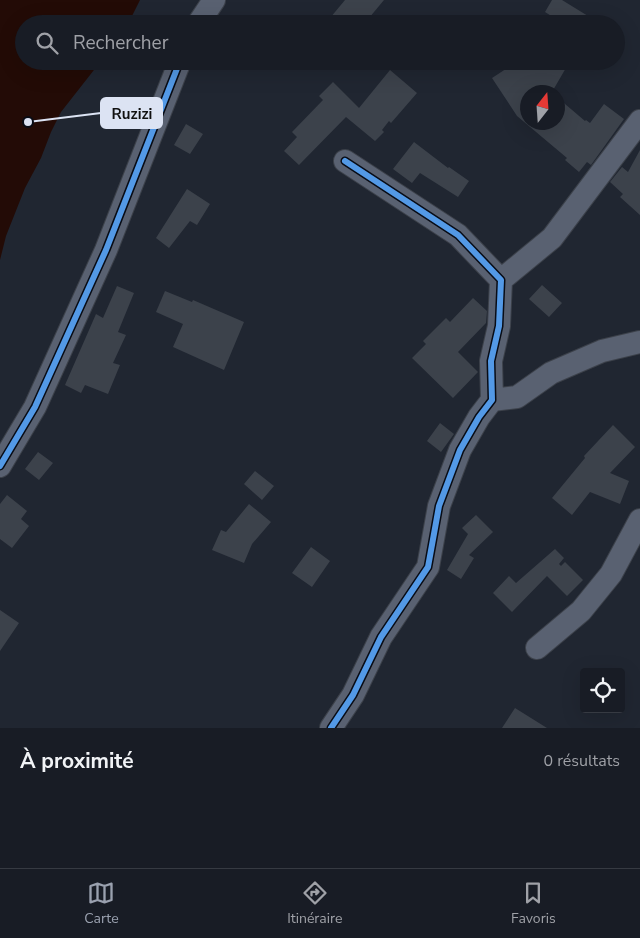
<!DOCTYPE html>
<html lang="fr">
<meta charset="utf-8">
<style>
body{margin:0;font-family:"Nunito Sans",sans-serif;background:#252932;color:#f1f3f6}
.controls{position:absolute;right:15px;bottom:15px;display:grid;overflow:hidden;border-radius:5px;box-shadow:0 5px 20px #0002}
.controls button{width:45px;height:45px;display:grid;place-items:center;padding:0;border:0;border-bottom:1px solid #363a42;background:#181c25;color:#f1f3f6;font:25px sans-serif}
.compass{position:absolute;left:520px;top:85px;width:45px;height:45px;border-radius:50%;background:#181c25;box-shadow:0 5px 20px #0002;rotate:17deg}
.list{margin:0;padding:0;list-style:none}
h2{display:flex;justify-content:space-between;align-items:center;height:65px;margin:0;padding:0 20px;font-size:21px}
h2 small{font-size:16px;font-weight:400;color:#9fa1a7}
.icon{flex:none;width:28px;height:28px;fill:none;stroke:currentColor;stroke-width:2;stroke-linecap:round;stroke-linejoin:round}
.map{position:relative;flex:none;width:640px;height:728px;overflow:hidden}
.search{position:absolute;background:#181c25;box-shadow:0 5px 20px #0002;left:15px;right:15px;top:15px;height:55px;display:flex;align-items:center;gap:12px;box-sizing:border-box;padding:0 18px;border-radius:28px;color:#9fa1a7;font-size:19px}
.sheet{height:140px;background:#181c25}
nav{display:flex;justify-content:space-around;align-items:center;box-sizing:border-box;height:70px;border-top:1px solid #363a42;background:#181c25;font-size:14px;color:#9fa1a7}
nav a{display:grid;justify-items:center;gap:2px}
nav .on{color:#9aa1af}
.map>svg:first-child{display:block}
.water{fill:#230b06}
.building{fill:#3c424b}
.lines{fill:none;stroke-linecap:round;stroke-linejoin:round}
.minor-casing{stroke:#3c414a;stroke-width:24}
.minor{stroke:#596171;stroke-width:22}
.cycleway-casing{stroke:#080c16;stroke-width:9}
.cycleway{stroke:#5399e6;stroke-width:6}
.leader{fill:none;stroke:#dce3f3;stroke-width:2}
.callout-dot{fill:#dce3f3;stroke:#080c16;stroke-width:2}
.callout{fill:#dce3f3;stroke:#dce3f3;stroke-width:2}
.callout-label{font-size:15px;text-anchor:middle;font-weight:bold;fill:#111}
</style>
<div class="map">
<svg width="640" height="728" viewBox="0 0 640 728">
<rect width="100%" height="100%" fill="#202631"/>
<path class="water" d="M 0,0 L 140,0 L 128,24 L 24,24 L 24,61 L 101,61 L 61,112 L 51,132 L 41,158 L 25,188 L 6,236 L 0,260 Z"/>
<path class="building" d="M 345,0 L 384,0 L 364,24 L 325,24 Z
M 552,0 L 562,0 L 601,24 L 564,24 L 545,12 Z
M 518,61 L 570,61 L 552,92 L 528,92 L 528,122 L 558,122 L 558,98 L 585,121 L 586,120 L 590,123 L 604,104 L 624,119 L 591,165 L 587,162 L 579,172 L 565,160 L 567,158 L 517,116 L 492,78 Z
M 390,70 L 417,93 L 391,123 L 389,121 L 382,130 L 384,132 L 375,141 L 346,117 L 299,165 L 284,151 L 297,137 L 292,132 L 323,100 L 319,96 L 333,82 L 359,108 Z
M 186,124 L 203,134 L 190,154 L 174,145 Z
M 414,142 L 448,168 L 449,167 L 469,181 L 458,197 L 420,173 L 412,183 L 393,169 Z
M 640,150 L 640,215 L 620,197 L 623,194 L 610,182 L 622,167 L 628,172 Z
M 187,189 L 210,204 L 197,225 L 190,221 L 169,248 L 156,238 Z
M 542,285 L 562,303 L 549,317 L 529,299 Z
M 117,286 L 134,293 L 118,332 L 126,335 L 113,363 L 120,365 L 108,394 L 85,385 L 81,393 L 65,385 L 96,314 L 103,318 Z
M 165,291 L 192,302 L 193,300 L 244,322 L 224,370 L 173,347 L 183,324 L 156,312 Z
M 473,298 L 487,311 L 486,323 L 458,352 L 478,372 L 453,398 L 412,358 L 426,344 L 423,341 L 446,318 L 450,322 Z
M 440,423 L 454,434 L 441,452 L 427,441 Z
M 613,425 L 635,447 L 610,473 L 629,481 L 620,504 L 590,492 L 572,515 L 552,498 L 585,458 L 584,456 Z
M 38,452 L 53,463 L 39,480 L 25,469 Z
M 255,471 L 274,486 L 262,500 L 244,484 Z
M 7,495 L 27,511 L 21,519 L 29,526 L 12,548 L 0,539 L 0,504 Z
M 249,504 L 271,522 L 252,544 L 244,563 L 212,550 L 221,530 L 226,532 Z
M 476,515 L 493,532 L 469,555 L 474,558 L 461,579 L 447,570 L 468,534 L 462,528 Z
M 311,547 L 330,561 L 312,587 L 292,573 Z
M 555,549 L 564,558 L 559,564 L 561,566 L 565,562 L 583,580 L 567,596 L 547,576 L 512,612 L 493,593 L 509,576 L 516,583 Z
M 0,610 L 19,623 L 0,651 Z
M 515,708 L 547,728 L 502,728 Z"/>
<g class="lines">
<defs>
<path id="minor" d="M 198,24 L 214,0
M 501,280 L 552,238 L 640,121
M 492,400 L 517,397 L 551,373 L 602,351 L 640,342
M 0,466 L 35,407 L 106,250 L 180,61
M 537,648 L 581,611 L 611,574 L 640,520
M 331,728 L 353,695 L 381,637 L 428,567 L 439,506 L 460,450 L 479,417 L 492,400 L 491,361 L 499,326 L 501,280 L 458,235 L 345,161"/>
</defs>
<use href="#minor" class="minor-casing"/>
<use href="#minor" class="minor"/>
<defs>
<path id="cycleway" d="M 0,466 L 35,407 L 106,250 L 180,61
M 331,728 L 353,695 L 381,637 L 428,567 L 439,506 L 460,450 L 479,417 L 492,400 L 491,361 L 499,326 L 501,280 L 458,235 L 345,161"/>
</defs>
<use href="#cycleway" class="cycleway-casing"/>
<use href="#cycleway" class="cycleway"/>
</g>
<path class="leader" d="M28 122L101 113"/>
<circle class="callout-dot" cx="28" cy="122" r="5"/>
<rect class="callout" x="101" y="98" width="61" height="30" rx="5"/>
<g class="callout-label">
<text x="132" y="119">Ruzizi</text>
</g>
</svg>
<div class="controls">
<button><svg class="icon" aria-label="locate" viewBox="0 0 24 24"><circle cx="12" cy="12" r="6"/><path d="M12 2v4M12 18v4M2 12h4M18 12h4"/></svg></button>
</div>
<svg class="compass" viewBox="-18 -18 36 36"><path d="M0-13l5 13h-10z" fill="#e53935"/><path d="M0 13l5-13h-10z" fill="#9fa1a7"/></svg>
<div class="search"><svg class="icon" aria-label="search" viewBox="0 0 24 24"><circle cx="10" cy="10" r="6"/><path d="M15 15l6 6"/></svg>Rechercher</div>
</div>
<section class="sheet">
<h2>À proximité<small>0 résultats</small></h2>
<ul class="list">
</ul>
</section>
<nav>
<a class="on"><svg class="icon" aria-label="map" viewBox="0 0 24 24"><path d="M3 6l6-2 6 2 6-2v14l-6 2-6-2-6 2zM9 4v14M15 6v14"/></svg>Carte</a>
<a><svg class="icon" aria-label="directions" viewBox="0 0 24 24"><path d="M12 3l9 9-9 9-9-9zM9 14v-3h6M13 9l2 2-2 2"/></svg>Itinéraire</a>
<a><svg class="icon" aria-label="saved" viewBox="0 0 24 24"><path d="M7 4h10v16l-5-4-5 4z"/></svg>Favoris</a>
</nav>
